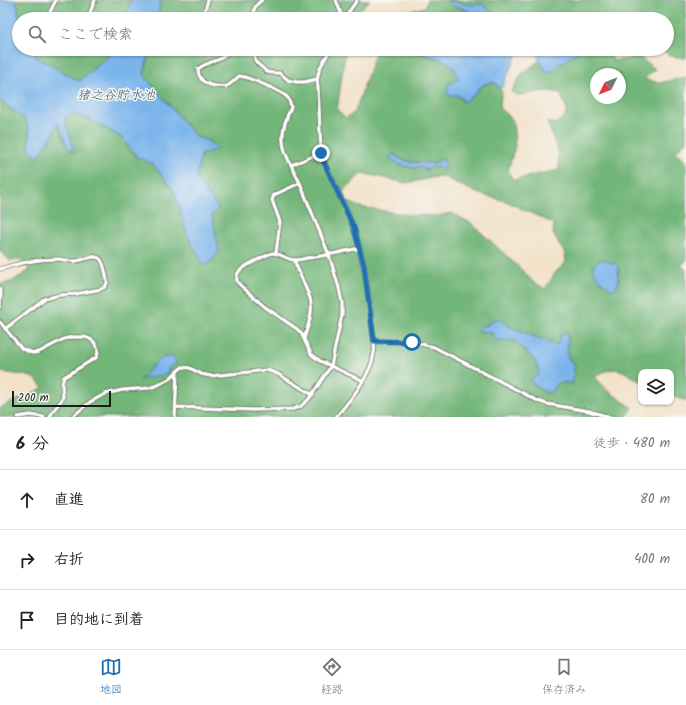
<!DOCTYPE html>
<html lang="ja">
<meta charset="utf-8">
<style>
body{margin:0;font-family:Kalam,"Klee One",sans-serif;background:#f2f2f2;color:#222}
.controls{position:absolute;right:12px;bottom:12px;display:grid;overflow:hidden;border-radius:8px;box-shadow:0 1px 3px #0004}
.controls button{width:36px;height:36px;display:grid;place-items:center;padding:0;border:0;border-bottom:1px solid #e0e0e0;background:#fff;color:#222;font:20px sans-serif}
.compass{position:absolute;left:590px;top:68px;width:36px;height:36px;border-radius:50%;background:#fff;box-shadow:0 1px 3px #0004;rotate:227deg}
.scale{position:absolute;left:12px;bottom:10px;width:99px;box-sizing:border-box;padding-left:4px;border:2px solid #1c1c1c;border-top:0;font-size:11px;line-height:14px;white-space:nowrap;color:#1c1c1c;-webkit-text-stroke:3px #f6f6f2;paint-order:stroke}
.stop{position:absolute;width:12px;height:12px;margin:-9px;border:3px solid #1f6fb2;border-radius:50%;background:#fff}
.stop.end{background:#1f6fb2;border-color:#fff;box-shadow:0 1px 4px #0008}
.list{margin:0;padding:0;list-style:none}
h2{display:flex;justify-content:space-between;align-items:center;height:52px;margin:0;padding:0 16px;font-size:17px}
h2 small{font-size:13px;font-weight:400;color:#767676}
.list li{display:grid;grid-template-columns:26px 1fr auto;gap:12px;align-items:center;box-sizing:border-box;height:60px;padding:0 16px;border-top:1px solid #e0e0e0}
.list b{display:block;font-size:15px;white-space:nowrap}
.list em{font-size:13px;font-style:normal;color:#767676}
.icon{flex:none;width:22px;height:22px;fill:none;stroke:currentColor;stroke-width:2;stroke-linecap:round;stroke-linejoin:round}
.map{position:relative;flex:none;width:686px;height:417px;overflow:hidden}
.search{position:absolute;background:#fff;box-shadow:0 1px 3px #0004;left:12px;right:12px;top:12px;height:44px;display:flex;align-items:center;gap:10px;box-sizing:border-box;padding:0 14px;border-radius:22px;color:#767676;font-size:15px}
.sheet{height:232px;background:#fff}
nav{display:flex;justify-content:space-around;align-items:center;box-sizing:border-box;height:56px;border-top:1px solid #e0e0e0;background:#fff;font-size:11px;color:#767676}
nav a{display:grid;justify-items:center;gap:2px}
nav .on{color:#1f6fb2}
.map>svg:first-child{display:block}
.forest{fill:#73b679;stroke:#48694a;fill-rule:evenodd}
.water{fill:#79b4eb;stroke:#4a6884}
.lines{fill:none;stroke-linecap:round;stroke-linejoin:round}
.minor-casing{stroke:#676158;stroke-width:5}
.minor{stroke:#fff;stroke-width:3.5}
.route{stroke:#1f6fb2;stroke-width:5}
.labels{text-anchor:middle;dominant-baseline:central;stroke-width:3;stroke-linejoin:round;paint-order:stroke}
.water-label{font-size:13px;font-style:italic;fill:#41596f;stroke:#f6f6f2}
</style>
<div class="map">
<svg width="686" height="417" viewBox="0 0 686 417">
<rect width="100%" height="100%" fill="#f6f6f2"/>
<filter id="ink" filterUnits="userSpaceOnUse"><feTurbulence type="fractalNoise" baseFrequency=".025" numOctaves="2"/><feDisplacementMap in="SourceGraphic" scale="8" xChannelSelector="R" yChannelSelector="G"/><feConvolveMatrix kernelMatrix="1 2 1 2 8 2 1 2 1" color-interpolation-filters="sRGB"/></filter>
<filter id="wash" filterUnits="userSpaceOnUse"><feTurbulence type="fractalNoise" baseFrequency=".012" numOctaves="4" result="noise"/><feDisplacementMap in="SourceGraphic" scale="16" xChannelSelector="R" yChannelSelector="G"/><feGaussianBlur stdDeviation="0.9" result="paint"/><feColorMatrix in="noise" values="0 0 0 0 0 0 0 0 0 0 0 0 0 0 0 0 0 1.4 0 .05"/><feComposite in="paint" operator="in"/></filter>
<g filter="url(#wash)">
<rect width="100%" height="100%" fill="#f2e1c8"/>
<path class="forest" d="M 16,0 L 131,0 L 125,19 L 20,19 Z
M 162,0 L 370,0 L 359,10 L 356,19 L 158,19 C 160,13 158,5 162,0 Z
M 427,0 L 488,0 L 493,1 L 496,0 L 686,0 L 686,58 L 670,56 L 662,49 L 667,49 L 667,19 L 498,19 L 497,17 L 482,4 L 470,5 L 452,1 L 454,6 L 465,9 L 475,15 L 477,19 L 391,19 L 393,15 L 425,7 Z
M 32,49 L 112,49 L 109,56 L 79,81 L 36,57 Z
M 153,49 L 347,49 L 345,55 L 337,110 L 346,118 L 355,112 L 376,51 L 378,49 L 406,49 L 448,62 L 454,68 L 458,76 L 457,80 L 447,94 L 451,96 L 456,95 L 462,98 L 475,94 C 479,86 485,84 492,82 C 497,85 498,88 502,91 L 499,108 L 513,120 L 515,146 L 508,171 L 513,180 L 559,170 L 558,151 L 547,122 L 555,124 L 565,117 L 567,109 L 560,93 L 547,91 L 518,95 L 511,92 L 522,74 L 539,61 L 543,65 L 546,72 L 553,70 L 560,63 L 563,63 L 571,55 L 577,53 L 579,49 L 602,49 L 610,53 L 613,61 L 630,59 L 629,49 L 655,69 L 644,79 L 660,83 L 686,77 L 686,141 L 676,152 L 686,160 L 686,261 L 681,266 L 686,269 L 686,401 L 671,395 L 671,372 L 641,372 L 641,382 C 622,370 616,363 595,377 L 608,391 L 633,408 L 626,417 L 0,417 L 0,408 L 43,388 L 35,378 L 24,375 L 1,372 L 0,370 L 0,284 L 11,282 L 30,270 L 20,259 L 10,261 L 0,251 L 0,101 L 24,118 L 29,130 L 29,149 C 48,141 50,144 57,123 L 68,148 L 74,152 L 64,117 L 76,114 L 97,123 L 122,138 L 137,157 L 153,164 L 174,191 L 187,235 L 219,252 L 212,214 L 219,209 L 196,178 L 201,154 L 217,149 L 208,141 L 196,137 L 144,75 L 149,51 ZM 596,74 L 620,74 L 620,98 L 596,98 ZM 393,154 C 405,163 415,162 429,163 C 430,163 431,164 432,164 C 437,163 439,160 444,160 L 440,167 C 438,167 434,166 432,167 C 429,168 429,170 426,170 L 422,167 L 410,167 L 398,164 L 395,161 ZM 362,173 L 406,183 L 442,176 L 477,193 L 508,202 L 554,224 L 553,234 L 565,254 L 566,262 L 556,272 L 545,289 L 532,281 L 525,273 L 471,223 L 451,213 L 437,216 L 410,215 L 360,207 L 346,201 L 343,192 ZM 606,260 C 611,264 614,264 619,268 L 618,276 L 619,281 L 609,286 C 600,281 596,276 593,266 ZM 500,319 L 509,326 L 552,344 L 557,345 L 562,333 L 568,341 L 567,355 L 570,361 L 566,383 L 561,382 L 556,385 L 553,391 L 537,376 L 539,372 L 535,361 L 516,341 L 495,340 C 491,332 489,332 480,331 L 481,326 L 488,325 Z"/>
<path class="water" d="M 0,0 L 16,0 L 20,19 L 19,19 L 19,49 L 32,49 L 36,57 L 79,81 L 109,56 L 112,49 L 153,49 L 149,51 L 144,75 L 196,137 L 208,141 L 218,149 L 201,154 L 196,178 L 219,209 L 212,215 L 219,252 L 211,261 L 204,266 L 187,235 L 174,191 L 153,164 L 137,157 L 122,138 L 97,123 L 76,114 L 64,117 L 75,152 L 68,148 L 58,123 L 53,135 L 37,158 L 29,149 L 29,130 L 24,118 L 0,101 Z
M 131,0 L 162,0 C 158,5 160,13 158,19 L 125,19 Z
M 448,1 L 452,1 L 470,5 L 482,4 L 497,17 L 498,19 L 477,19 L 475,15 L 465,9 L 454,6 Z
M 407,49 L 446,49 L 454,53 L 462,54 L 469,53 L 475,49 L 518,49 L 517,54 L 502,87 L 498,88 L 497,84 L 492,82 L 485,84 L 478,89 L 475,94 L 466,101 L 461,101 L 462,98 L 456,95 L 451,96 L 447,94 L 448,85 L 457,80 C 458,73 453,65 447,62 C 435,56 419,54 407,49 Z
M 537,49 L 579,49 L 577,53 L 571,55 L 563,63 L 560,63 L 553,70 L 546,72 L 543,65 L 539,61 L 539,56 L 536,54 Z
M 393,154 C 406,164 414,162 429,163 C 430,163 431,164 433,164 C 437,163 438,160 445,160 L 443,170 C 435,163 433,168 426,170 L 422,167 L 417,167 L 414,168 L 398,164 L 395,161 L 392,161 L 390,158 Z
M 604,259 C 609,261 611,265 616,263 C 619,268 618,271 618,276 C 618,284 619,287 610,290 C 608,285 607,286 603,283 C 598,279 593,272 593,266 L 599,261 Z
M 500,319 L 509,326 L 552,344 L 557,345 L 562,333 L 566,332 L 568,341 L 567,355 L 570,361 L 575,363 L 572,384 C 568,383 563,382 559,383 C 555,385 556,387 553,390 C 548,397 536,386 531,382 L 531,378 L 537,376 L 539,372 L 535,361 L 516,341 L 495,340 L 493,338 L 492,333 L 487,332 L 480,331 L 479,328 L 481,326 L 488,325 L 492,320 Z
M 172,356 L 176,362 L 175,365 L 170,366 L 168,372 L 163,376 L 154,376 L 151,378 L 148,377 L 140,380 L 148,372 L 153,365 L 163,357 L 167,358 Z"/>
</g>
<g filter="url(#ink)">
<g class="lines">
<defs>
<path id="minor" d="M 336,0 L 343,19
M 48,19 L 50,12 L 56,0
M 90,19 L 89,15 L 95,0
M 204,19 L 204,14 L 208,0
M 254,19 C 253,9 254,6 262,0
M 344,19 L 357,0
M 231,49 C 221,63 209,60 198,69 C 198,80 207,85 217,86 C 221,86 223,87 227,86 C 231,84 235,80 239,76 L 245,77 C 255,81 281,90 288,98 C 290,101 290,103 291,107 C 288,114 283,127 283,134 C 282,144 286,156 291,165 L 321,153 L 318,87 C 315,72 323,62 331,49
M 255,49 L 255,60 L 257,63 L 267,72 L 273,73 L 280,73 L 288,80 L 296,82 L 304,82 L 317,79
M 324,151 L 321,153 L 323,160 C 333,182 345,204 353,227 C 366,261 369,304 374,341 C 374,345 375,349 374,353 C 371,376 350,400 336,417
M 359,248 C 342,252 325,256 307,258 C 303,259 299,260 295,260 C 286,260 281,253 272,253 C 265,256 241,267 238,273 C 235,278 237,282 240,285 L 265,307 L 297,329 L 301,333 L 311,354 L 320,361 L 363,381
M 276,253 L 280,222 L 272,200 L 274,195 L 276,194 L 300,183
M 294,260 L 310,298 C 314,311 308,325 304,339
M 0,269 C 18,263 39,259 57,259 C 64,259 69,262 76,261 C 83,261 93,254 99,258 C 104,261 106,275 107,281 L 107,283 L 105,287 L 101,289 L 76,294 L 60,295 L 44,299 L 5,329
M 0,289 L 1,292 L 0,307
M 0,322 L 22,349 L 25,350 L 33,353 L 39,352 L 64,339 L 73,337 L 85,337 L 90,339 L 94,342 L 97,347 L 98,350 L 97,357 L 64,377 L 62,384 L 63,397 L 61,401 L 53,411 L 50,417
M 374,341 L 412,342 L 434,347 L 538,401 L 547,404 L 589,411 L 609,417
M 176,407 L 253,410 L 293,409 L 300,407 L 309,399 L 331,366 L 342,315 L 342,303 L 339,288 L 329,255 L 300,183 L 291,165
M 18,417 L 30,415 L 44,417
M 72,417 L 90,402 L 105,394 L 123,390 L 149,388 L 158,385 L 169,379 L 182,367 L 190,368 L 201,374 L 211,376 L 267,370 L 278,374 L 313,395
M 175,417 L 177,371"/>
</defs>
<use href="#minor" class="minor-casing"/>
<use href="#minor" class="minor"/>
</g>
</g>
<g class="lines" filter="url(#ink)">
<path class="route" d="M 321,153 L 323,160 L 354,228 L 364,266 L 374,341 L 412,342"/>
</g>
<g class="labels">
<g class="water-label">
<text x="116" y="95">猪之谷貯水池</text>
</g>
</g>
</svg>
<div class="controls">
<button><svg class="icon" aria-label="layers" viewBox="0 0 24 24"><path d="M12 4l9 5-9 5-9-5zM3 14l9 5 9-5"/></svg></button>
</div>
<svg class="compass" viewBox="-18 -18 36 36"><path d="M0-13l5 13h-10z" fill="#e53935"/><path d="M0 13l5-13h-10z" fill="#767676"/></svg>
<div class="scale">200 m</div>
<div class="stop" style="left:412px;top:342px"></div>
<div class="stop end" style="left:321px;top:153px"></div>
<div class="search"><svg class="icon" aria-label="search" viewBox="0 0 24 24"><circle cx="10" cy="10" r="6"/><path d="M15 15l6 6"/></svg>ここで検索</div>
</div>
<section class="sheet">
<h2>6 分<small>徒歩 · 480 m</small></h2>
<ul class="list">
<li><svg class="icon" aria-label="ahead" viewBox="0 0 24 24"><path d="M12 20V5M6 11l6-6 6 6"/></svg><div><b>直進</b></div><em>80 m</em></li>
<li><svg class="icon" aria-label="right" viewBox="0 0 24 24"><path d="M7 20v-9h11M14 6l5 5-5 5"/></svg><div><b>右折</b></div><em>400 m</em></li>
<li><svg class="icon" aria-label="arrive" viewBox="0 0 24 24"><path d="M6 21V4h12l-3 4 3 4H6"/></svg><div><b>目的地に到着</b></div></li>
</ul>
</section>
<nav>
<a class="on"><svg class="icon" aria-label="map" viewBox="0 0 24 24"><path d="M3 6l6-2 6 2 6-2v14l-6 2-6-2-6 2zM9 4v14M15 6v14"/></svg>地図</a>
<a><svg class="icon" aria-label="directions" viewBox="0 0 24 24"><path d="M12 3l9 9-9 9-9-9zM9 14v-3h6M13 9l2 2-2 2"/></svg>経路</a>
<a><svg class="icon" aria-label="saved" viewBox="0 0 24 24"><path d="M7 4h10v16l-5-4-5 4z"/></svg>保存済み</a>
</nav>
